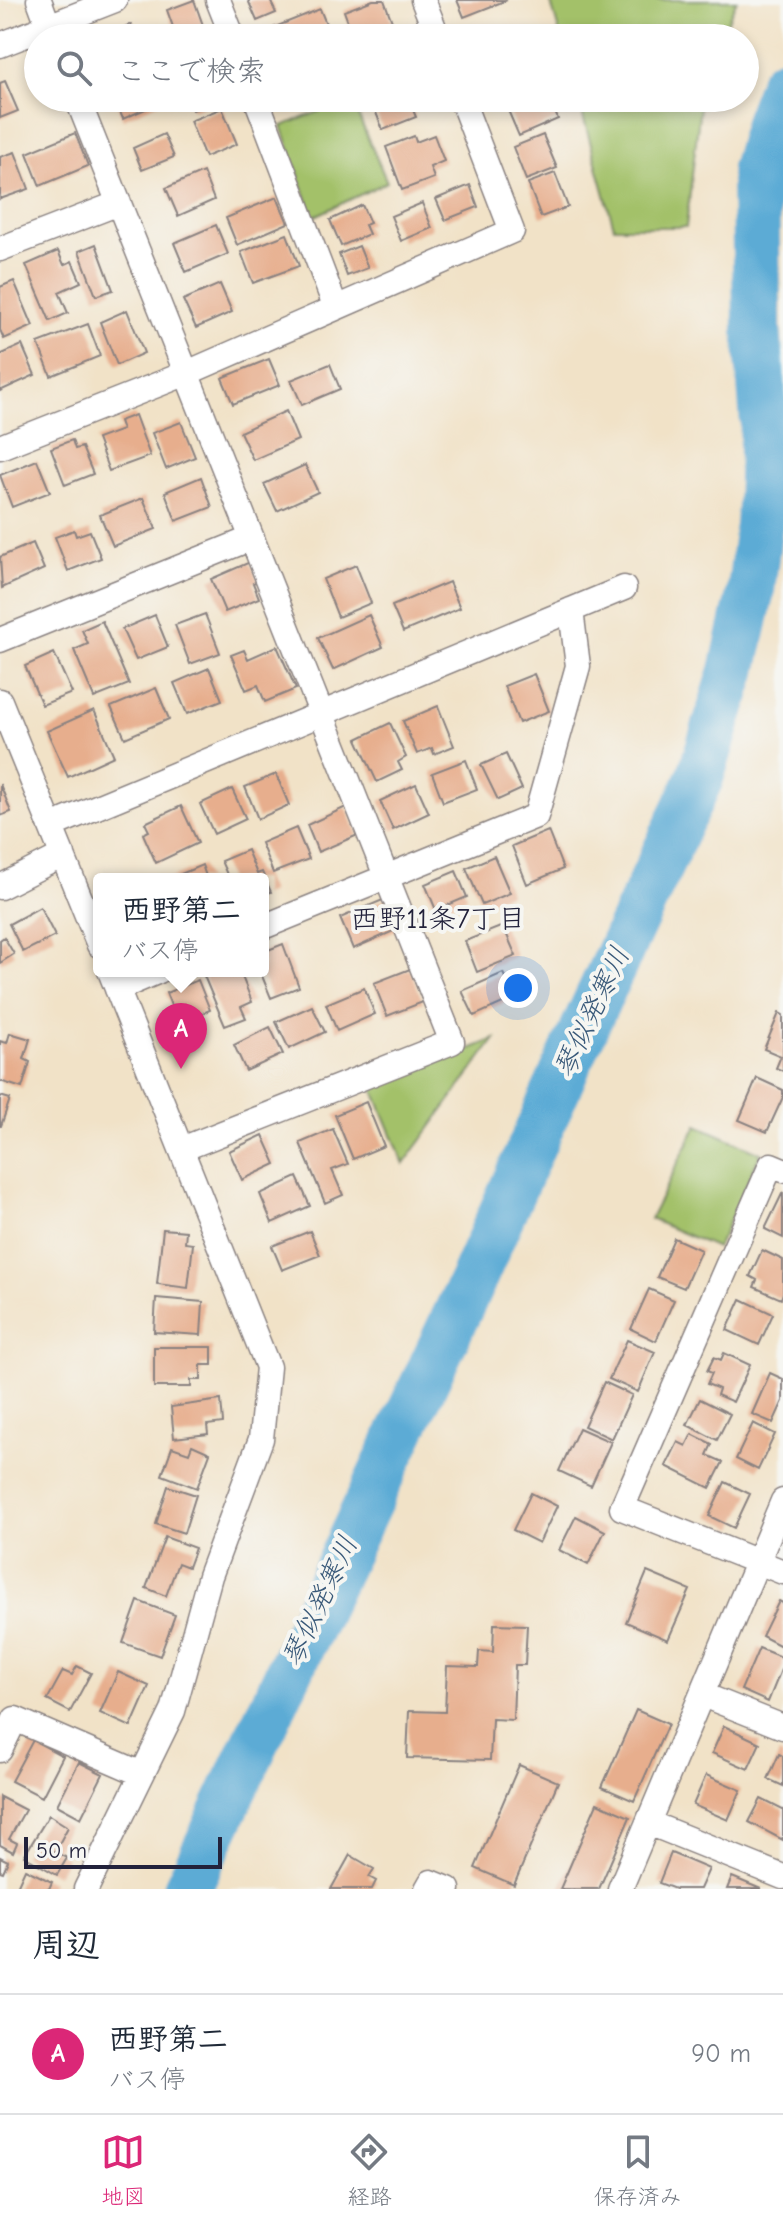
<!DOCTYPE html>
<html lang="ja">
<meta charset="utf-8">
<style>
body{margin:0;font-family:"Comic Neue","Klee One",sans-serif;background:#f2f2f3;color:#1f2937}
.scale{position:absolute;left:24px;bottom:20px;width:198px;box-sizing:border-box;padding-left:8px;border:4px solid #22223b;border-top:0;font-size:22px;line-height:28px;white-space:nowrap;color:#22223b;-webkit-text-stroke:6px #f6f6f2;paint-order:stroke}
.you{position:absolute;left:518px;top:988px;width:28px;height:28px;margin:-20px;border:6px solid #fff;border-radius:50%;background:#1a73e8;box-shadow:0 0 0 12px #1a73e833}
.badge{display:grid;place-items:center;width:52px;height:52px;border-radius:50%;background:#db2777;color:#fff;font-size:26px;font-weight:700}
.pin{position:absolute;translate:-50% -66px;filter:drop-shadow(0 2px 4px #0008)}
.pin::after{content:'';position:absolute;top:42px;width:28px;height:24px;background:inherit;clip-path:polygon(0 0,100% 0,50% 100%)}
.popup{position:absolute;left:93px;top:873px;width:176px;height:104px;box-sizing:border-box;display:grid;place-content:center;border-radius:8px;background:#fff;filter:drop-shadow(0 2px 6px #0005);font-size:26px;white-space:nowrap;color:#747a83}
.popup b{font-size:30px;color:#1f2937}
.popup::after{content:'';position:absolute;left:50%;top:100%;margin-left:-16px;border:16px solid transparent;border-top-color:#fff}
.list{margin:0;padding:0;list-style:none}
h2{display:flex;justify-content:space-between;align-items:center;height:104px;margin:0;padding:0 32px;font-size:34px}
h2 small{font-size:26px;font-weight:400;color:#747a83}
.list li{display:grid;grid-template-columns:52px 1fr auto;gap:24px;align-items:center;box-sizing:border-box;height:120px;padding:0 32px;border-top:2px solid #e0e1e3}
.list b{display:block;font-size:30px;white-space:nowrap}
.list p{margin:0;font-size:26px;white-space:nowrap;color:#747a83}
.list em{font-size:26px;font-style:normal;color:#747a83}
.icon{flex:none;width:44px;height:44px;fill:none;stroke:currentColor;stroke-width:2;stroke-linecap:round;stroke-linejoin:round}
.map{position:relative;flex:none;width:783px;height:1889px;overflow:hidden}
.search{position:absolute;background:#fff;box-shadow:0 4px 12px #0003;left:24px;right:24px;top:24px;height:88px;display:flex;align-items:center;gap:20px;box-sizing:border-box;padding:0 28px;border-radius:44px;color:#747a83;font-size:30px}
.sheet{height:224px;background:#fff}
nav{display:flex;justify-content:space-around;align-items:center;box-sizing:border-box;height:112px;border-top:2px solid #e0e1e3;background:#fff;font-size:22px;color:#747a83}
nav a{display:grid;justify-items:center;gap:4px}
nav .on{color:#db2777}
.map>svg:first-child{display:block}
.green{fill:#a3c169;stroke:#627252;stroke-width:2}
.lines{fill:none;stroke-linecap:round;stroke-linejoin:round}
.river{stroke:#5babd5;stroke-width:48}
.building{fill:#e7ae8d}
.street-casing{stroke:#8a8281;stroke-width:27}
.street{stroke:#fff;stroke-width:24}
.labels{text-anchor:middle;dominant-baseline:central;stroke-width:8;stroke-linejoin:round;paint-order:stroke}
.neighbourhood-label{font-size:28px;fill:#22223b;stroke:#f6f6f2}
.water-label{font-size:28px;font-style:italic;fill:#395979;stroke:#f6f6f2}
</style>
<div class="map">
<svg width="783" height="1889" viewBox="0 0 783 1889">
<rect width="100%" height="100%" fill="#f6f6f2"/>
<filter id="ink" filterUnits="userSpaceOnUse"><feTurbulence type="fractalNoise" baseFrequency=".0125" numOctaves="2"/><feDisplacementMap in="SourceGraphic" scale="16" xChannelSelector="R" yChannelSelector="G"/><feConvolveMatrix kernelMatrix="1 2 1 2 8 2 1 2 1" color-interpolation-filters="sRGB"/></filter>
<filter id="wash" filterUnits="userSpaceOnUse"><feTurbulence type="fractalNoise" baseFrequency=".006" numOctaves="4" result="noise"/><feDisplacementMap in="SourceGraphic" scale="32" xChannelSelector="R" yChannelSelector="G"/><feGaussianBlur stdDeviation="1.8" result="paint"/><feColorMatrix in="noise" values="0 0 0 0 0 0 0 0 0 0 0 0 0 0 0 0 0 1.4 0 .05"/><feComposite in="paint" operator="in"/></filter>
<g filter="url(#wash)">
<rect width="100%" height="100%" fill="#f1e2c7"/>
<path class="green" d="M 550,0 L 737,0 L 720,38 L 561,38 Z
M 578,98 L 701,98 L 686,227 L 614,227 Z
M 351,99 L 387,182 L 313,217 L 282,126 Z
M 495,1039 L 404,1164 L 373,1088 Z
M 697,1125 L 761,1153 L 717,1248 L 650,1219 Z"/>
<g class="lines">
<path class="river" d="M 187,1889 L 473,1279 L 570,1059 L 700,778 L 733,671 L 751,590 L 761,508 L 764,423 L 757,329 L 755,169 L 769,120 L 783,83"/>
</g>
<g id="blocks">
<path class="building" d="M 194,0 L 205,31 L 187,38 L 177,38 L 167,10 Z
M 248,0 L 270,0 L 276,13 L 257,21 Z
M 373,0 L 384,0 L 394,27 L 365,38 L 354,38 L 344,11 Z
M 457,0 L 507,0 L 464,17 Z
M 320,9 L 331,36 L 326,38 L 268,38 L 265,31 Z
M 131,24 L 138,38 L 101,38 Z
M 5,81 L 18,111 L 0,118 L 0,83 Z
M 114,98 L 170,98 L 123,119 Z
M 188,98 L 216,98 L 217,100 L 193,110 Z
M 305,98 L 326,98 L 308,105 Z
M 370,98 L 408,98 L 416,117 L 383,130 Z
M 529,98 L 549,98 L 558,119 L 519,136 L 507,108 Z
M 222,108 L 237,144 L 205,157 L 190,121 Z
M 75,133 L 88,166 L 40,186 L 27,153 Z
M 164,134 L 174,157 L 142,170 L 133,148 Z
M 434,135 L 444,161 L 430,167 L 434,178 L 402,190 L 386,147 L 414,136 L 416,142 Z
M 543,135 L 557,168 L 526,180 L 513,147 Z
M 15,152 L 29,189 L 0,199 L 0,157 Z
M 203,172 L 214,200 L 178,216 L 166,188 Z
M 555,173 L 568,207 L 541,217 L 528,183 Z
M 470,185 L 478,207 L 445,220 L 436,199 Z
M 277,197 L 288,223 L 237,245 L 226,218 Z
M 422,203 L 432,228 L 401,241 L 391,216 Z
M 362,205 L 370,223 L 365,225 L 369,234 L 341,246 L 330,220 Z
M 216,225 L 228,254 L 186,272 L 174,243 Z
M 287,234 L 299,266 L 253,283 L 241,252 Z
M 96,244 L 113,290 L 96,296 L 79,251 Z
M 359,246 L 368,268 L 347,276 L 339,254 Z
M 58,251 L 64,265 L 72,261 L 81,282 L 59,292 L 68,313 L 50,321 L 26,265 Z
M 14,281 L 33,326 L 4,339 L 0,330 L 0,287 Z
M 220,284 L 232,312 L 196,328 L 183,300 Z
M 127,310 L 144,353 L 117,365 L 100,322 Z
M 88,324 L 100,356 L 51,376 L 38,343 Z
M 22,345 L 35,375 L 0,391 L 0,355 Z
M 269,359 L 280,385 L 233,404 L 222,378 Z
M 330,364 L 340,389 L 302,405 L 291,380 Z
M 286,411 L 298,440 L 253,460 L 240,432 Z
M 135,415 L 150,456 L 109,471 L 97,439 L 122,430 L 119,421 Z
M 181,422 L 195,457 L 166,469 L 152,433 Z
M 72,440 L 75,449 L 82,447 L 93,474 L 65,485 L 51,448 Z
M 37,460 L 50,492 L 12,507 L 0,475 Z
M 305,465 L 318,492 L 277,511 L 264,484 Z
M 201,477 L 212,507 L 176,521 L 165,492 Z
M 143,498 L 156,529 L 113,546 L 100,515 Z
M 74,530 L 76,536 L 90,531 L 101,558 L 68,571 L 55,537 Z
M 33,543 L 44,569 L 2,588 L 0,557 Z
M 250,562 L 258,581 L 253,583 L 259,598 L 225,612 L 211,579 Z
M 356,565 L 371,603 L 338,617 L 323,579 Z
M 449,582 L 460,608 L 403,632 L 392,606 Z
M 205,614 L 220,653 L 190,664 L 175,625 Z
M 155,615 L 168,647 L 136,660 L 122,629 Z
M 369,615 L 383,647 L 333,670 L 318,638 Z
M 102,621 L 129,684 L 94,698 L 74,650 L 88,644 L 82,630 Z
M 277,646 L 296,689 L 265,702 L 258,685 L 246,690 L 231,655 L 244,650 L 248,659 Z
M 54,653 L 72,693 L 42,705 L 25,666 Z
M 209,668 L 222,700 L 187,714 L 174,683 Z
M 534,674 L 549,711 L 519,723 L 504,686 Z
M 156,688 L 169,719 L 125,738 L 111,707 Z
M 438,706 L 454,746 L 434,754 L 432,748 L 417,754 L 403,721 Z
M 94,710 L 114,756 L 68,777 L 47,731 Z
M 390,723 L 406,757 L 398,762 L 402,770 L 377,782 L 357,739 Z
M 506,754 L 522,789 L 498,800 L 481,765 Z
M 466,760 L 477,789 L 443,802 L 432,773 Z
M 276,774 L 289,805 L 258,819 L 245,787 Z
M 0,784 L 11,812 L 0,816 Z
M 416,784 L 429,813 L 393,830 L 380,801 Z
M 232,789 L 246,819 L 214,834 L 200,804 Z
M 181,806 L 198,843 L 156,863 L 143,834 L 149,831 L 145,823 Z
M 346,807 L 358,835 L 318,852 L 307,825 Z
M 296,828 L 309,859 L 273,873 L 261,843 Z
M 548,831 L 563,869 L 527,884 L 512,846 Z
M 247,850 L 257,874 L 262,872 L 271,892 L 263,895 L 263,879 L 229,879 L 221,861 Z
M 494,856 L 510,893 L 482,905 L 466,868 Z
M 202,865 L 207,879 L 169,879 Z
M 456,871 L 467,897 L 436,910 L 425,884 Z
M 385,899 L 398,929 L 353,949 L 340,918 Z
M 40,907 L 55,936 L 23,952 L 9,924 Z
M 503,926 L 516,956 L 477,972 L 465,941 Z
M 4,937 L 14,954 L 0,963 L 0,940 Z
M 283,944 L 299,987 L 271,998 L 260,971 L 263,971 L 263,952 Z
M 410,969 L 423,1002 L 387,1016 L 374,983 Z
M 217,971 L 230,971 L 233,977 L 241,974 L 252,1002 L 241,1007 L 246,1018 L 225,1026 L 204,976 Z
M 503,973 L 514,998 L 474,1016 L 462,991 Z
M 198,980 L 210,1010 L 178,1023 L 166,993 Z
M 364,988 L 375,1014 L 337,1031 L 326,1004 Z
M 312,1006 L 325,1032 L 289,1049 L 276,1022 Z
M 779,1013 L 783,1015 L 783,1071 L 776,1068 L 781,1056 L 764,1049 Z
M 270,1027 L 283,1054 L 246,1071 L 234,1045 Z
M 10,1033 L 30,1039 L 24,1059 L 30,1062 L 22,1088 L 0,1081 L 0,1041 L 7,1043 Z
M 757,1078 L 783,1090 L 783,1097 L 767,1132 L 739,1120 Z
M 0,1096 L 10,1099 L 1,1126 L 0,1126 Z
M 366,1102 L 384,1146 L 353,1159 L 335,1115 Z
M 333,1129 L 348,1164 L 332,1170 L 343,1195 L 325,1203 L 300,1143 Z
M 263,1135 L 276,1164 L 242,1180 L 229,1151 Z
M 297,1177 L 310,1206 L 272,1223 L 260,1194 Z
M 783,1192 L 783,1238 L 765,1229 Z
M 163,1229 L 186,1231 L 185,1243 L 193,1244 L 188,1288 L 157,1284 Z
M 310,1231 L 320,1255 L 282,1270 L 272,1246 Z
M 674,1238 L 701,1250 L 684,1288 L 657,1277 Z
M 762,1250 L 783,1260 L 783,1293 L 781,1299 L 754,1287 L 757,1280 L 750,1276 Z
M 649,1289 L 674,1300 L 656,1341 L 631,1329 Z
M 156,1298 L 203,1302 L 201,1335 L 154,1332 Z
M 741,1299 L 773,1314 L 759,1345 L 727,1330 Z
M 627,1340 L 655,1352 L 638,1392 L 609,1379 Z
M 154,1347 L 212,1347 L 212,1365 L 201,1365 L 201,1380 L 191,1380 L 191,1387 L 154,1387 Z
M 724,1353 L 750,1365 L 733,1402 L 717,1395 L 719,1389 L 707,1384 L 712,1373 L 707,1371 L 714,1357 L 721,1360 Z
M 770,1373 L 783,1379 L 783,1401 L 773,1423 L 752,1414 Z
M 604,1382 L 632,1395 L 612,1439 L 584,1426 Z
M 700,1399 L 730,1414 L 717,1440 L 687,1425 Z
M 221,1400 L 223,1423 L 207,1425 L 208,1434 L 174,1438 L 171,1407 Z
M 753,1423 L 775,1434 L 758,1470 L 736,1459 Z
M 579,1428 L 611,1442 L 591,1486 L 559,1471 Z
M 692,1434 L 712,1444 L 707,1455 L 723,1462 L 710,1488 L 666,1466 L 678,1442 L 686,1446 Z
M 192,1445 L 210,1453 L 197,1488 L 162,1475 L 172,1447 L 189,1453 Z
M 725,1482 L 750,1494 L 734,1528 L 709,1516 Z
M 168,1486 L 196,1495 L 184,1533 L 156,1524 Z
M 531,1493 L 557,1506 L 539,1543 L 513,1530 Z
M 576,1516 L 605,1531 L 588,1565 L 559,1550 Z
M 165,1537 L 195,1548 L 188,1567 L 178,1563 L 166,1596 L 146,1588 Z
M 647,1572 L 690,1590 L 668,1640 L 626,1622 Z
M 138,1601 L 175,1615 L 160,1656 L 123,1643 Z
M 779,1601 L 783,1603 L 783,1647 L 762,1636 Z
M 494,1624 L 527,1625 L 525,1665 L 515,1665 L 513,1720 L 492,1719 L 490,1760 L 407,1758 L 409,1711 L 445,1712 L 447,1666 L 478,1667 L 479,1651 L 493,1652 Z
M 759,1648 L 783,1658 L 783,1665 L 768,1702 L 741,1690 Z
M 77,1666 L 91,1673 L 70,1712 L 47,1700 L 63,1671 L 72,1675 Z
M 118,1672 L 149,1686 L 131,1727 L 100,1713 Z
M 636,1710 L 668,1724 L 634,1801 L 602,1787 Z
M 724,1726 L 760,1743 L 748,1769 L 712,1753 Z
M 33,1740 L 63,1756 L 42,1797 L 11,1781 Z
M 779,1754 L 783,1756 L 783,1786 L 768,1779 Z
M 79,1762 L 103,1774 L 81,1818 L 57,1805 Z
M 519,1765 L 558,1782 L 514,1885 L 475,1868 Z
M 706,1775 L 741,1790 L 728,1820 L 693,1805 Z
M 0,1797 L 25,1810 L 9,1839 L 17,1843 L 13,1852 L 0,1845 Z
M 761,1799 L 783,1810 L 783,1840 L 749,1822 Z
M 597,1803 L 630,1817 L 599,1889 L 560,1889 Z
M 49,1815 L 68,1827 L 55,1851 L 67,1858 L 57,1875 L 24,1856 Z
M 671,1853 L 709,1869 L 700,1889 L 675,1889 L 659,1883 Z
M 350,1855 L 374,1869 L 369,1877 L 376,1881 L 372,1889 L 331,1889 Z
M 0,1857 L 8,1861 L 3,1872 L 0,1871 Z
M 25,1869 L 52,1882 L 49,1889 L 16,1889 Z
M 732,1877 L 761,1889 L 727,1889 Z"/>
</g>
</g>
<g filter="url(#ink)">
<use href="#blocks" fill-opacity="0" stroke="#8a8281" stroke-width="2"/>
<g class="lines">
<defs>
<path id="street" d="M 39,0 L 53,38
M 218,0 L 233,38
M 423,0 L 438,38
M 0,45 L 115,0
M 77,98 L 452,1042 L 182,1149
M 256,98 L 336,308
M 0,249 L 119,203
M 0,447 L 187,373 L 512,231 L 461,98
M 0,640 L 252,538
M 0,701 L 99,945
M 51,826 L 624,588
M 0,887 L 63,855
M 263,927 L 536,816 L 578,666 L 571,610
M 117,989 L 159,971
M 783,1170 L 771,1165 L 622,1508 L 783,1572
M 703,1695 L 783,1727
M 0,1750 L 15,1719 L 142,1774
M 649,1823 L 783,1877
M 86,1889 L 173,1711 L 210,1576 L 261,1439 L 268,1367 L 110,971
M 427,1889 L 431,1882 L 448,1889
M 620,1889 L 783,1501"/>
</defs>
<use href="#street" class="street-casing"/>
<use href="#street" class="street"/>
</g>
</g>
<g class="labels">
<g class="neighbourhood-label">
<text x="438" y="919">西野11条7丁目</text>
</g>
<g class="water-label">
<text transform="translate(592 1012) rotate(-65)">琴似発寒川</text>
<text transform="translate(320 1601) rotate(-65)">琴似発寒川</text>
</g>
</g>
</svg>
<div class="scale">50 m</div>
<div class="you"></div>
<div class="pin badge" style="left:181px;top:1069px">A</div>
<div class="popup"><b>西野第二</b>バス停</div>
<div class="search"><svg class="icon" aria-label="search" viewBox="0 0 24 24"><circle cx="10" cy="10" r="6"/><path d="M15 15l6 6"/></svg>ここで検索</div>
</div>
<section class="sheet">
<h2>周辺<small></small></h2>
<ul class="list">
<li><span class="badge">A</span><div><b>西野第二</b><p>バス停</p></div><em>90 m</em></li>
</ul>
</section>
<nav>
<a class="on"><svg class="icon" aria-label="map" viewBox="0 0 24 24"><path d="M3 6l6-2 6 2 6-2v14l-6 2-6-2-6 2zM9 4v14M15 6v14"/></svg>地図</a>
<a><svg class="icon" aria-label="directions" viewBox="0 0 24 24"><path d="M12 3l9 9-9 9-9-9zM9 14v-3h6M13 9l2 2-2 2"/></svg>経路</a>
<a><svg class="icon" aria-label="saved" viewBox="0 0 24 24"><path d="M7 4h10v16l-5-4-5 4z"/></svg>保存済み</a>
</nav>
